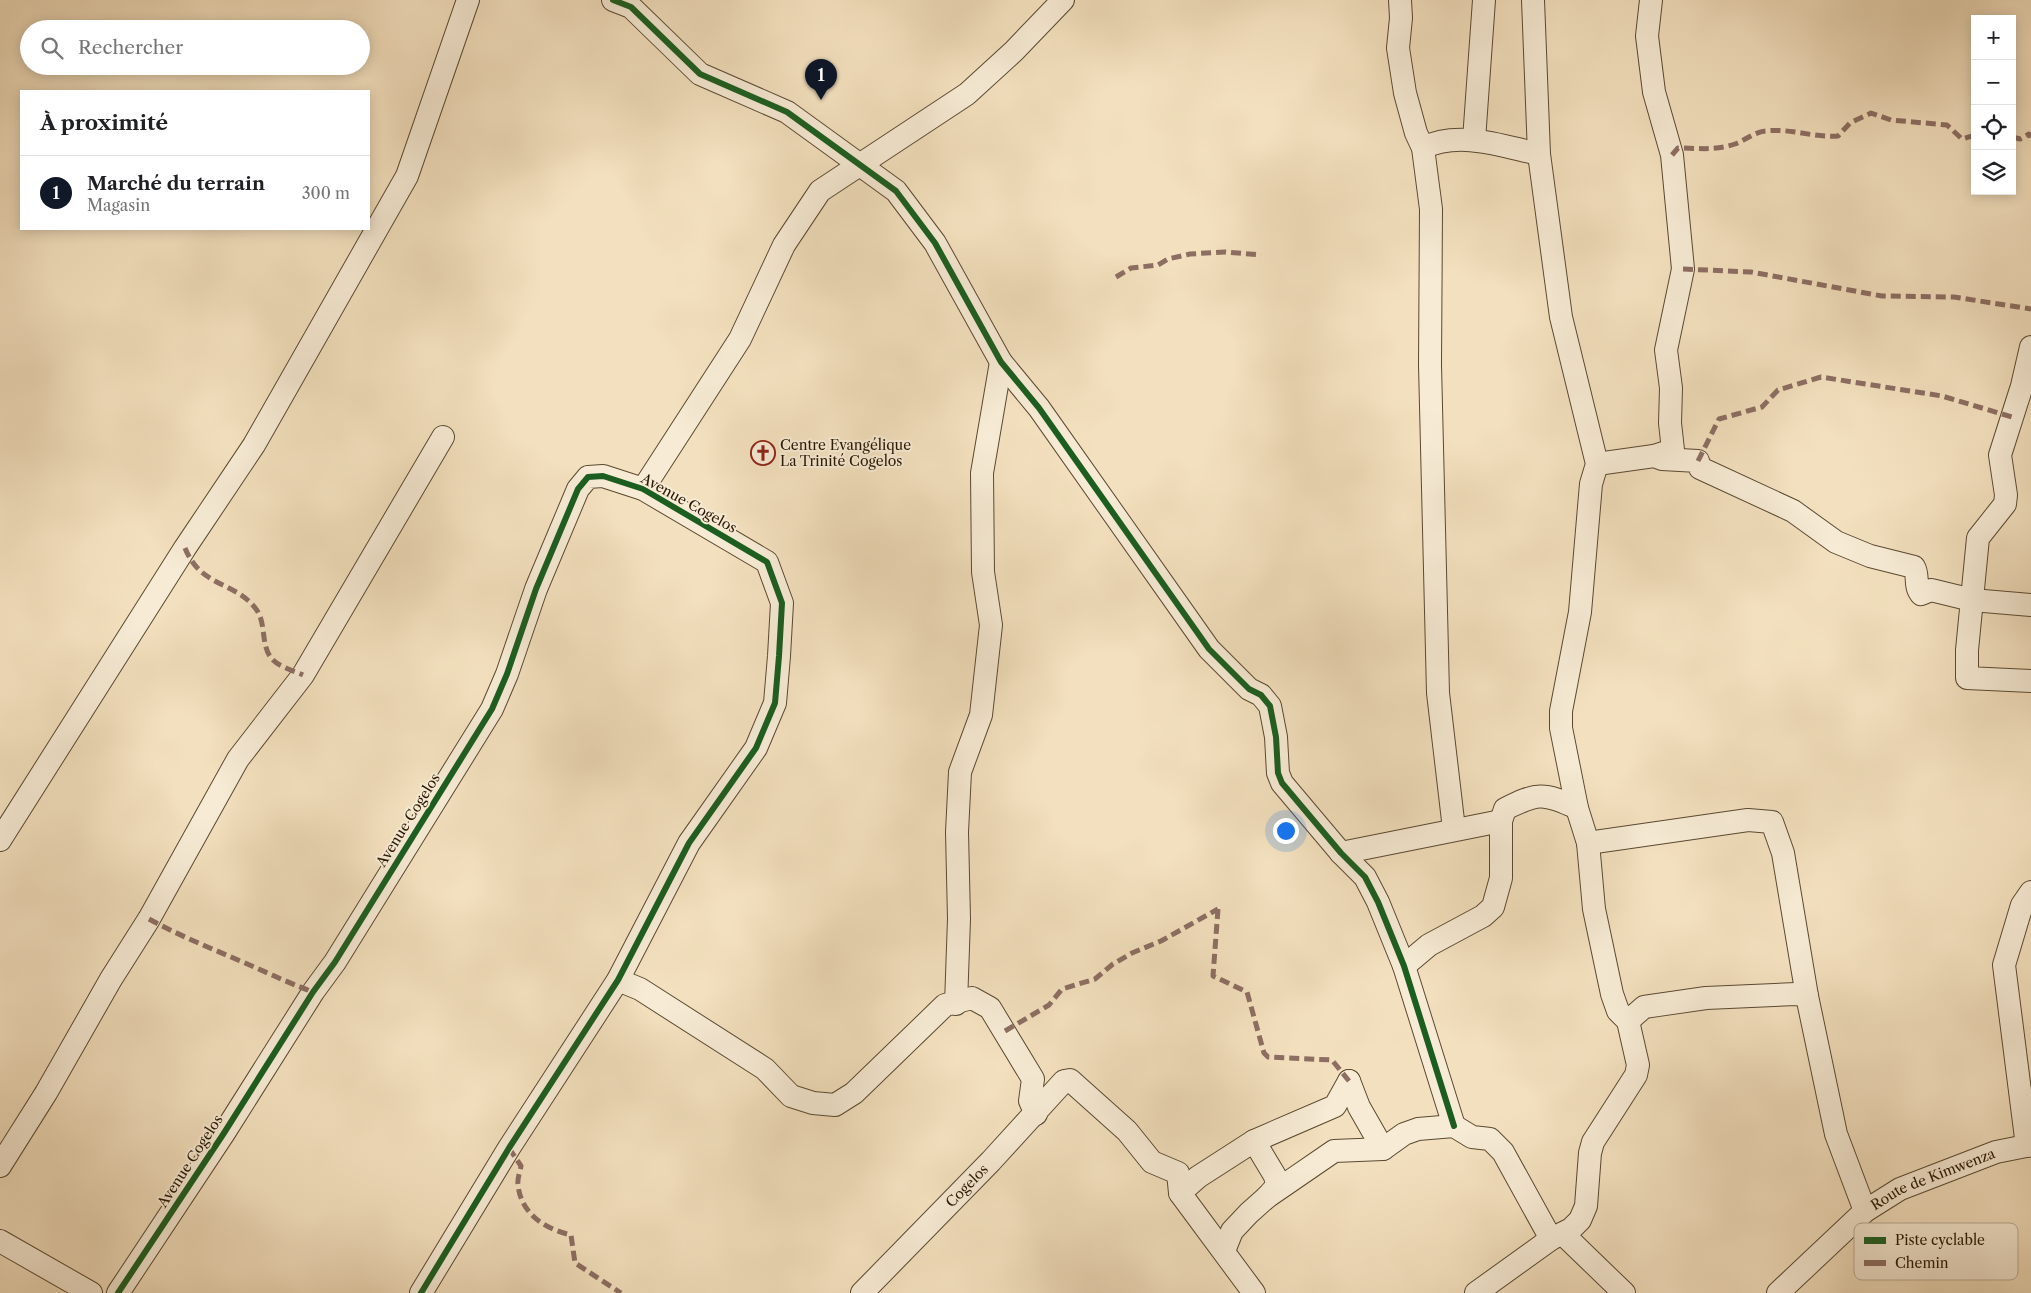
<!DOCTYPE html>
<html lang="fr">
<meta charset="utf-8">
<style>
body{margin:0;font-family:"Libre Caslon Text",serif;background:#f2f2f2;color:#202124}
.controls{position:absolute;right:15px;top:15px;display:grid;overflow:hidden;border-radius:0px;box-shadow:0 2px 12px #0003}
.controls button{width:45px;height:45px;display:grid;place-items:center;padding:0;border:0;border-bottom:1px solid #e0e0e0;background:#fff;color:#202124;font:25px sans-serif}
.you{position:absolute;left:1285px;top:830px;width:18px;height:18px;margin:-12px;border:4px solid #fff;border-radius:50%;background:#1a73e8;box-shadow:0 0 0 8px #1a73e833}
.badge{display:grid;place-items:center;width:32px;height:32px;border-radius:50%;background:#111827;color:#fff;font-size:16px;font-weight:700}
.pin{position:absolute;translate:-50% -41px;filter:drop-shadow(0 1px 2px #0008)}
.pin::after{content:'';position:absolute;top:26px;width:18px;height:15px;background:inherit;clip-path:polygon(0 0,100% 0,50% 100%)}
.list{margin:0;padding:0;list-style:none}
h2{display:flex;justify-content:space-between;align-items:center;height:65px;margin:0;padding:0 20px;font-size:21px}
h2 small{font-size:16px;font-weight:400;color:#757577}
.list li{display:grid;grid-template-columns:32px 1fr auto;gap:15px;align-items:center;box-sizing:border-box;height:75px;padding:0 20px;border-top:1px solid #e0e0e0}
.list b{display:block;font-size:19px;white-space:nowrap}
.list p{margin:0;font-size:16px;white-space:nowrap;color:#757577}
.list em{font-size:16px;font-style:normal;color:#757577}
.icon{flex:none;width:28px;height:28px;fill:none;stroke:currentColor;stroke-width:2;stroke-linecap:round;stroke-linejoin:round}
.map{position:relative;flex:none;width:2031px;height:1293px;overflow:hidden}
.search{position:absolute;background:#fff;box-shadow:0 2px 12px #0003;left:20px;top:20px;width:350px;height:55px;display:flex;align-items:center;gap:12px;box-sizing:border-box;padding:0 18px;border-radius:28px;color:#757577;font-size:19px}
.panel{position:absolute;background:#fff;box-shadow:0 2px 12px #0003;left:20px;top:90px;width:350px;height:140px;border-radius:0px}
.map>svg:first-child{display:block}
.lines{fill:none;stroke-linecap:round;stroke-linejoin:round}
.minor-casing{stroke:#5a4931;stroke-width:24}
.minor{stroke:#f7ebd5;stroke-width:22}
.quiet{stroke:#8d6e63;stroke-width:5;stroke-dasharray:10 5;stroke-linecap:butt}
.cycleway-casing{stroke:#f7ebd5;stroke-width:9}
.cycleway{stroke:#1b5e20;stroke-width:6}
.labels{text-anchor:middle;dominant-baseline:central;stroke-width:4;stroke-linejoin:round;paint-order:stroke}
.poi-label{font-size:14px;fill:#271702;stroke:#f7ebd5;text-anchor:start}
.street-label{font-size:14px;fill:#271702;stroke:#f7ebd5}
.key{fill:#f7ebd5;stroke:#b9ab96;stroke-width:1}
.key-label{font-size:14px;fill:#271702}
</style>
<div class="map">
<svg width="2031" height="1293" viewBox="0 0 2031 1293">
<rect width="100%" height="100%" fill="#f3e0be"/>
<filter id="stains"><feTurbulence type="fractalNoise" baseFrequency=".004" numOctaves="4"/><feColorMatrix values="0 0 0 0 .2 0 0 0 0 .09 0 0 0 0 .02 0 0 0 .5 -.17"/></filter>
<radialGradient id="worn" r=".72"><stop offset=".6" stop-color="#630" stop-opacity="0"/><stop offset="1" stop-color="#630" stop-opacity=".3"/></radialGradient>
<g class="lines">
<defs>
<g id="minor">
<path d="M 613,0 L 631,7 L 700,74 L 787,112 L 896,191 L 935,243 L 1001,362 L 1039,408 L 1209,649 L 1249,689 L 1261,695 L 1270,706 L 1276,737 L 1278,773 L 1282,783 L 1341,853 L 1365,877 L 1378,902 L 1404,966 L 1454,1126"/>
<path d="M 1400,0 L 1401,18 L 1398,48 L 1405,93 L 1416,133 L 1423,148 L 1431,209 L 1430,365 L 1438,693 L 1454,829"/>
<path d="M 1651,0 L 1647,36 L 1654,92 L 1672,155 L 1683,269 L 1666,350 L 1671,388 L 1670,423 L 1673,450 L 1654,456"/>
<path d="M 1474,140 L 1484,0"/>
<path d="M 1423,148 C 1459,130 1502,146 1539,154"/>
<path d="M 2031,347 L 2022,386 L 2000,455 L 2006,495 L 2005,504 L 1978,538 L 1967,650 L 1967,678 L 2031,681"/>
<path d="M 1597,464 L 1654,456 L 1662,459 L 1698,461 L 1700,468 L 1793,511 L 1836,542 L 1870,556 L 1914,567 C 1919,575 1914,586 1921,594 L 1931,590 L 1972,600 L 2031,605"/>
<path d="M 643,489 L 740,339 L 784,245 L 820,191 L 967,94 L 1014,51 L 1063,0"/>
<path d="M 0,840 L 185,548 L 254,445 L 407,176 L 468,0"/>
<path d="M 1588,843 L 1748,820 L 1772,822 L 1783,853 L 1807,996 L 1836,1134 L 1865,1211"/>
<path d="M 1341,853 L 1501,821"/>
<path d="M 1404,966 L 1429,945 L 1483,916 L 1493,907 L 1501,878 L 1501,821 L 1505,809 C 1537,793 1543,792 1577,808"/>
<path d="M 618,980 L 640,989 L 765,1069 L 791,1096 L 813,1103 L 835,1105 L 854,1093 L 945,1005 L 972,998 L 990,1008 L 1033,1079 L 1030,1101 L 1036,1114"/>
<path d="M 956,1004 L 959,919 L 957,832 L 960,772 L 981,715 L 991,625 L 983,572 L 982,473 L 1001,362"/>
<path d="M 1628,1021 L 1644,1007 L 1706,998 L 1796,994 L 1807,996"/>
<path d="M 1349,1081 L 1359,1107 L 1383,1149"/>
<path d="M 1254,1141 L 1275,1176 L 1277,1186 L 1267,1197"/>
<path d="M 2027,1146 L 2004,965 L 2022,905 L 2031,892"/>
<path d="M 0,1166 L 46,1093 L 111,979 L 149,919 L 238,759 L 303,675 L 443,437"/>
<path d="M 1180,1193 L 1198,1177 L 1254,1141 L 1335,1106 L 1349,1081"/>
<path d="M 1563,1234 L 1624,1293"/>
<path d="M 0,1241 L 91,1293"/>
<path d="M 1224,1251 L 1232,1231 L 1249,1213 L 1267,1197 L 1334,1151 L 1383,1149 L 1404,1134 L 1418,1129 L 1454,1126 L 1472,1137 L 1490,1139 L 1503,1152 L 1551,1239"/>
<path d="M 118,1293 L 224,1133 L 313,992 L 335,962 L 492,709 L 507,674 L 536,589 L 578,489 L 588,477 L 603,476 L 643,489 L 767,562 L 782,603 L 779,656 L 775,703 L 756,748 L 689,843 L 618,980 L 509,1148 L 421,1293"/>
<path id="s1" d="M 862,1293 L 991,1161 L 1064,1081 L 1070,1080 L 1127,1131 L 1152,1162 L 1178,1173 L 1180,1193 L 1254,1293"/>
<path d="M 1476,1293 L 1551,1239 L 1571,1229 L 1580,1220 L 1586,1206 L 1590,1153 L 1593,1142 L 1636,1075 L 1638,1065 L 1628,1021 L 1618,1011 L 1612,994 L 1594,909 L 1588,843 L 1577,808 L 1561,728 L 1561,711 L 1580,612 L 1591,484 L 1597,464 L 1561,317 L 1539,154 L 1533,0"/>
<path id="s2" d="M 1778,1293 L 1865,1211 L 1900,1189 L 1996,1152 L 2031,1145"/>
</g>
</defs>
<use href="#minor" class="minor-casing"/>
<use href="#minor" class="minor"/>
<path class="quiet" d="M 2012,137 L 2020,139 L 2029,134 L 2031,137
M 1672,155 L 1678,148 C 1698,148 1715,151 1735,144 C 1746,140 1754,132 1766,131 C 1791,128 1814,138 1838,136 L 1850,123 L 1871,113 L 1891,120 L 1947,125 L 1962,139 L 1975,135
M 1683,269 L 1751,272 L 1882,296 L 1954,297 L 2031,309
M 1116,277 L 1131,268 L 1158,265 L 1168,259 L 1190,254 L 1225,252 L 1261,255
M 1698,461 L 1719,419 L 1762,407 L 1778,390 L 1821,377 L 1942,396 L 2012,417
M 185,548 C 201,588 235,581 256,609 C 267,624 260,645 272,659 C 278,666 294,671 303,675
M 1218,909 L 1213,976 L 1247,992 L 1264,1053 L 1268,1057 L 1332,1060 L 1349,1081
M 149,919 C 178,935 208,947 238,960 C 264,971 286,982 313,992
M 1005,1031 L 1049,1005 L 1062,989 L 1095,979 L 1113,964 L 1132,953 L 1161,941 L 1218,909
M 509,1148 L 521,1166 C 520,1172 517,1179 518,1185 C 521,1214 545,1229 571,1235 L 575,1263 L 621,1293"/>
<defs>
<path id="cycleway" d="M 613,0 L 631,7 L 700,74 L 787,112 L 896,191 L 935,243 L 1001,362 L 1039,408 L 1209,649 L 1249,689 L 1261,695 L 1270,706 L 1276,737 L 1278,773 L 1282,783 L 1341,853 L 1365,877 L 1378,902 L 1404,966 L 1454,1126
M 118,1293 L 224,1133 L 313,992 L 335,962 L 492,709 L 507,674 L 536,589 L 578,489 L 588,477 L 603,476 L 643,489 L 767,562 L 782,603 L 779,656 L 775,703 L 756,748 L 689,843 L 618,980 L 509,1148 L 421,1293"/>
</defs>
<use href="#cycleway" class="cycleway-casing"/>
<use href="#cycleway" class="cycleway"/>
</g>
<defs>
<symbol id="church-ring" viewBox="-11 -11 22 22"><circle r="9.5" fill="#f7ebd5" stroke="#8f2418" stroke-width="1.5"/><path d="M-1.2-6h2.4v3.5h3.3v2.4h-3.3V6h-2.4V-.1h-3.3v-2.4h3.3Z" fill="#8f2418"/></symbol>
</defs>
<g fill-rule="evenodd">
<use href="#church-ring" x="749" y="439" width="28" height="28"/>
</g>
<g class="labels">
<g class="poi-label">
<text x="780" y="445">Centre Evangélique<tspan x="780" dy="16">La Trinité Cogelos</tspan></text>
</g>
<g class="street-label">
<text transform="translate(689 503) rotate(29)">Avenue Cogelos</text>
<text transform="translate(408 820) rotate(-58)">Avenue Cogelos</text>
<text transform="translate(190 1161) rotate(-57)">Avenue Cogelos</text>
<text stroke="none"><textPath href="#s2" startOffset="195">Route de Kimwenza</textPath></text>
<text stroke="none"><textPath href="#s1" startOffset="150">Cogelos</textPath></text>
</g>
</g>
<rect x="1854" y="1223" width="164" height="57" rx="8" class="key"/>
<rect x="1864" y="1237" width="22" height="7" fill="#1b5e20"/>
<rect x="1864" y="1260" width="22" height="6" fill="#8d6e63"/>
<g class="key-label">
<text x="1895" y="1245">Piste cyclable</text>
<text x="1895" y="1268">Chemin</text>
</g>
<rect width="100%" height="100%" filter="url(#stains)"/>
<rect width="100%" height="100%" fill="url(#worn)"/>
</svg>
<div class="controls">
<button>+</button>
<button>−</button>
<button><svg class="icon" aria-label="locate" viewBox="0 0 24 24"><circle cx="12" cy="12" r="6"/><path d="M12 2v4M12 18v4M2 12h4M18 12h4"/></svg></button>
<button><svg class="icon" aria-label="layers" viewBox="0 0 24 24"><path d="M12 4l9 5-9 5-9-5zM3 14l9 5 9-5"/></svg></button>
</div>
<div class="you"></div>
<div class="pin badge" style="left:821px;top:100px">1</div>
<div class="search"><svg class="icon" aria-label="search" viewBox="0 0 24 24"><circle cx="10" cy="10" r="6"/><path d="M15 15l6 6"/></svg>Rechercher</div>
<section class="panel">
<h2>À proximité<small></small></h2>
<ul class="list">
<li><span class="badge">1</span><div><b>Marché du terrain</b><p>Magasin</p></div><em>300 m</em></li>
</ul>
</section>
</div>
